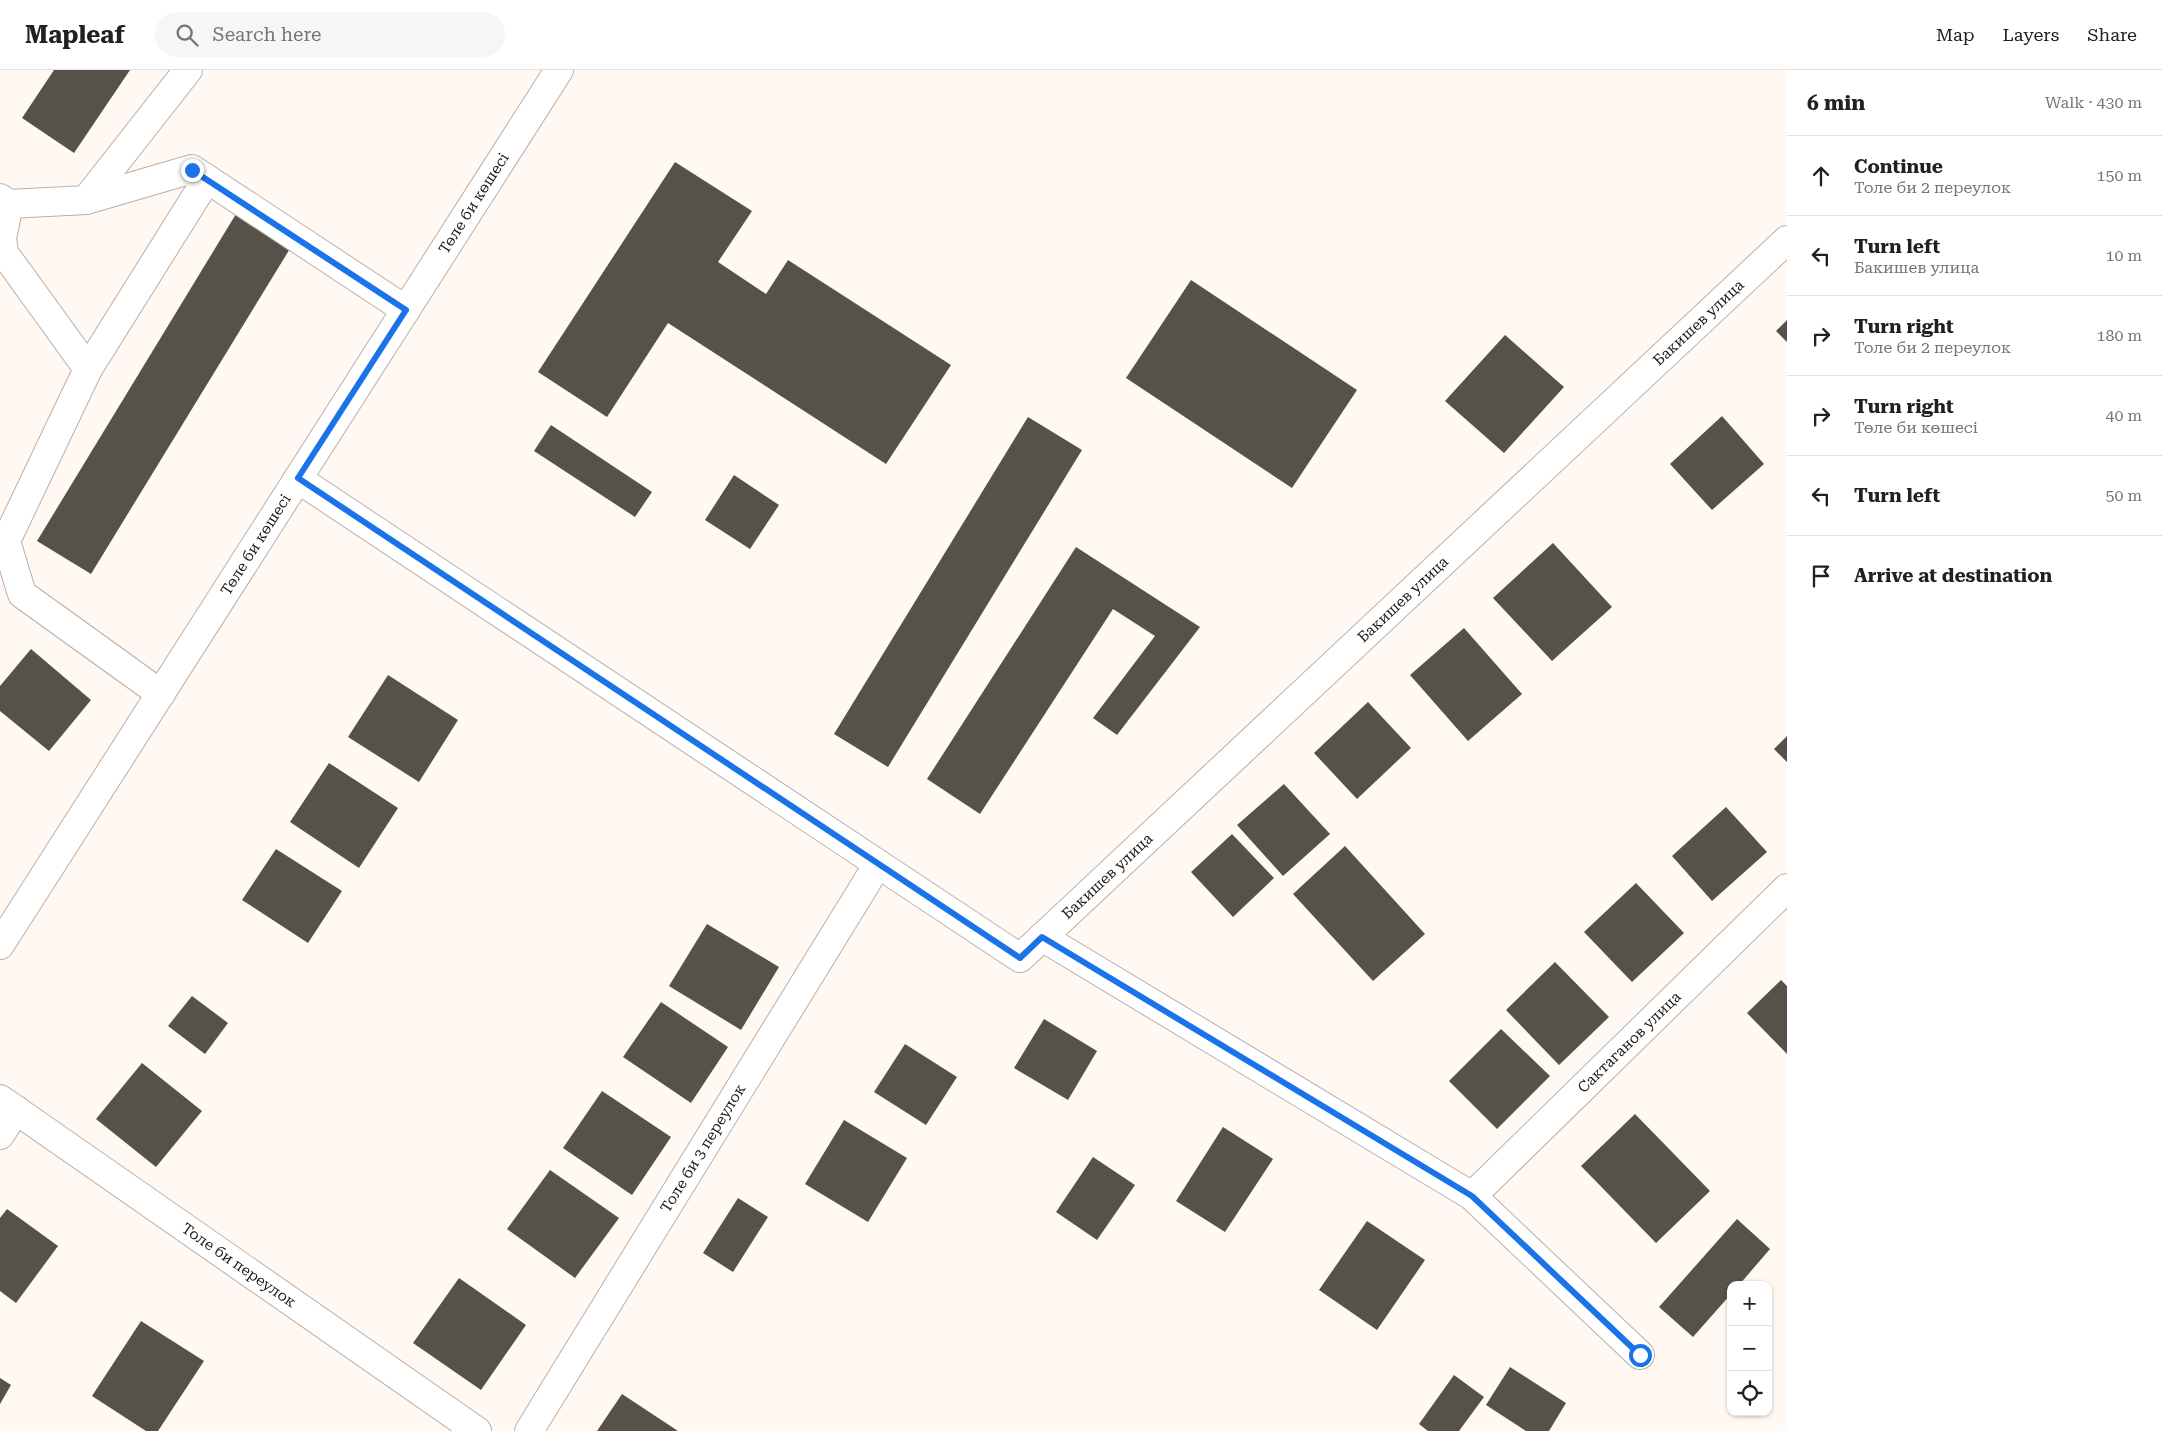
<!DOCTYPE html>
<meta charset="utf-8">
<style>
body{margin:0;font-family:"Roboto Serif",serif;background:#f6f6f6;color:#202124}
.controls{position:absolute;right:15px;bottom:15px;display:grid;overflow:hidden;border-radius:10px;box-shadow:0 1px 4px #0004}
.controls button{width:45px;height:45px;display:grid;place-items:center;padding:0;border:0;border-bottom:1px solid #e0e0e0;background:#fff;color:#202124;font:25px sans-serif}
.stop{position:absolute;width:15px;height:15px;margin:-11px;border:4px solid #1a73e8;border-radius:50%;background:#fff}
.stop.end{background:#1a73e8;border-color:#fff;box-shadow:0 1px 5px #0008}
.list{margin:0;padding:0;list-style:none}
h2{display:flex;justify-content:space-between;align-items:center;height:65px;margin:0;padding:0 20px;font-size:21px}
h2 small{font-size:16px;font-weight:400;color:#757577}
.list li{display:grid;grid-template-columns:32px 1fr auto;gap:15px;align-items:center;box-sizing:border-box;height:80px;padding:0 20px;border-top:1px solid #e0e0e0}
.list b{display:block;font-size:19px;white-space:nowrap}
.list p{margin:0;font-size:16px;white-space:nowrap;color:#757577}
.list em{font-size:16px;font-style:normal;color:#757577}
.icon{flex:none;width:28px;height:28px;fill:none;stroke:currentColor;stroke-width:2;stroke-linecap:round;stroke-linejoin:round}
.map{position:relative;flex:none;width:1787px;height:1361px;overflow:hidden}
header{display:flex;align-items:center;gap:30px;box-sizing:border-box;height:70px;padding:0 25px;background:#fff;border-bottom:1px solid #e0e0e0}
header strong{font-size:24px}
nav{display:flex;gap:28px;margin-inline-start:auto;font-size:18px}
.search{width:350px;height:45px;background:#f6f6f6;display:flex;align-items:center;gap:12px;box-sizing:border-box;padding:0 18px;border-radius:28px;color:#757577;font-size:19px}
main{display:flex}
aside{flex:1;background:#fff}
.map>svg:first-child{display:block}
.building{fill:#575249}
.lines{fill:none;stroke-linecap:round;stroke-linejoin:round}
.minor-casing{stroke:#baafa8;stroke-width:30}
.minor{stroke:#fff;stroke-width:28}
.route{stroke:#1a73e8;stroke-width:6}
.labels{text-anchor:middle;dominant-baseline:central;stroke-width:5;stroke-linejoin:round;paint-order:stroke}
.street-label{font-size:15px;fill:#1e1a17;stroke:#fff8f3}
</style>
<header>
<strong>Mapleaf</strong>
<div class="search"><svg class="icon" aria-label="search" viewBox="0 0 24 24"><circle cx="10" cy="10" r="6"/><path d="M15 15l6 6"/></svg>Search here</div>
<nav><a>Map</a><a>Layers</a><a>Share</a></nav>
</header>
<main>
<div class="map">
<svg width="1787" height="1361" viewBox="0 0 1787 1361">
<rect width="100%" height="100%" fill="#fff8f3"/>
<path class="building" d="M 54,0 L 130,0 L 74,83 L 22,48 Z
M 675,92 L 752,141 L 718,192 L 766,224 L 788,190 L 951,295 L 886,394 L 668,253 L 607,347 L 538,302 Z
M 236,144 L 291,177 L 91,504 L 37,471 Z
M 1191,210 L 1357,320 L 1292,418 L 1126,308 Z
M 1787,250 L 1787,272 L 1776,261 Z
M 1505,265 L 1564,317 L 1504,383 L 1445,331 Z
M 1722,346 L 1764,394 L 1712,440 L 1670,394 Z
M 1028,347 L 1082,380 L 888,697 L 834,664 Z
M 551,355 L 652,422 L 635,447 L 534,381 Z
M 734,405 L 779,435 L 750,479 L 705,450 Z
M 1553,473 L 1612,537 L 1552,591 L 1493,528 Z
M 1076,477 L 1200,557 L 1117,665 L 1093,648 L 1155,566 L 1113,539 L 980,744 L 927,709 Z
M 1464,558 L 1522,624 L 1468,671 L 1410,605 Z
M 31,579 L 91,630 L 49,681 L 0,641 L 0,616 Z
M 388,605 L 458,650 L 419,712 L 348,667 Z
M 1368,632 L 1411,678 L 1357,729 L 1314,683 Z
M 1787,666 L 1787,692 L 1774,679 Z
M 329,693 L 398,738 L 359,798 L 290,752 Z
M 1284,714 L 1330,764 L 1283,806 L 1237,755 Z
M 1726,737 L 1767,782 L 1712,831 L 1672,786 Z
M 1232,764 L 1274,808 L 1233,847 L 1191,802 Z
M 1345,776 L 1425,864 L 1373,911 L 1293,824 Z
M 276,779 L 342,821 L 308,873 L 242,830 Z
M 1636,813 L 1684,863 L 1632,912 L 1584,862 Z
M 707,854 L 779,897 L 741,960 L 669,916 Z
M 1555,892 L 1609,947 L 1559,995 L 1506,940 Z
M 1781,910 L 1787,916 L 1787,984 L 1747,943 Z
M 192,926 L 228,953 L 205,984 L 168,956 Z
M 661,932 L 728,977 L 691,1033 L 623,987 Z
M 1044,949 L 1097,981 L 1068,1030 L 1014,998 Z
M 1501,959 L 1550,1006 L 1497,1059 L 1449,1011 Z
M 905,974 L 957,1007 L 926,1055 L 874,1022 Z
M 142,993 L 202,1041 L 156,1097 L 96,1049 Z
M 602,1021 L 671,1067 L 632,1125 L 563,1078 Z
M 1635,1044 L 1710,1121 L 1656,1173 L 1581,1096 Z
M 844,1050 L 907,1088 L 868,1152 L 805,1114 Z
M 1223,1057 L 1273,1089 L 1225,1162 L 1176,1131 Z
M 1093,1087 L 1135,1115 L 1097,1170 L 1056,1142 Z
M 550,1100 L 619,1148 L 575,1208 L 507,1159 Z
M 738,1128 L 768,1147 L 733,1202 L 703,1183 Z
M 7,1139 L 58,1176 L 16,1233 L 0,1221 L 0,1148 Z
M 1737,1149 L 1770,1179 L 1739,1215 L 1731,1215 L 1731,1224 L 1693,1267 L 1659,1237 Z
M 1367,1151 L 1425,1190 L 1377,1260 L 1319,1220 Z
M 459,1208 L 526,1255 L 481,1320 L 413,1273 Z
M 141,1251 L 204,1291 L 158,1361 L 146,1361 L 92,1326 Z
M 1510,1297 L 1566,1333 L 1549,1361 L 1526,1361 L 1486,1335 Z
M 1454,1305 L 1484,1327 L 1459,1361 L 1428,1361 L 1419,1354 Z
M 0,1308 L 11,1315 L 0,1334 Z
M 622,1324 L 678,1361 L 597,1361 Z"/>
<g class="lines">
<defs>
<g id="minor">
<path d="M 0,128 L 9,134 L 86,130 L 192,99 L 406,240"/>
<path d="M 86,130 L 188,0"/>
<path d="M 9,134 L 2,168 L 4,183 L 88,299 L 6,471 L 22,524 L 161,624"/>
<path d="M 88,299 L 207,109"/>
<path id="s1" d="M 298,409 L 1020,888 L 1787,170"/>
<path d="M 1042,867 L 1472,1126 L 1640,1285"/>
<path id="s2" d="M 0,875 L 559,0"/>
<path id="s3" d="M 0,1029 L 477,1361"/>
<path d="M 0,1065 L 16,1040"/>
<path id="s4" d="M 1472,1126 L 1787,818"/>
<path id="s5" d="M 529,1361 L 878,794"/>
</g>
</defs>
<use href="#minor" class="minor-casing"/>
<use href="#minor" class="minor"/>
</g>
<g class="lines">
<path class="route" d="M 192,100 L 406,240 L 298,408 L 1020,888 L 1042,867 L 1472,1126 L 1640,1285"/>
</g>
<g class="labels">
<g class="street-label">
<text stroke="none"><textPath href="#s2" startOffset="880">Төле би көшесі</textPath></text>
<text stroke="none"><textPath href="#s1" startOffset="1796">Бакишев улица</textPath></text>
<text stroke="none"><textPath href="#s2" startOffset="475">Төле би көшесі</textPath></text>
<text stroke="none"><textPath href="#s1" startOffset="1391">Бакишев улица</textPath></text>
<text stroke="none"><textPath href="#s1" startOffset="986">Бакишев улица</textPath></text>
<text stroke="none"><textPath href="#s4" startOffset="220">Сактаганов улица</textPath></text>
<text stroke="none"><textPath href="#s5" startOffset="332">Толе би 3 переулок</textPath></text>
<text stroke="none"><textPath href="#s3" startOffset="291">Толе би переулок</textPath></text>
</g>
</g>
</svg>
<div class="controls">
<button>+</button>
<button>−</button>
<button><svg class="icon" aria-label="locate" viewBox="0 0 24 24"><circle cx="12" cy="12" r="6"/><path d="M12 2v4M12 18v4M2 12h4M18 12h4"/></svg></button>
</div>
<div class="stop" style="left:1640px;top:1285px"></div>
<div class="stop end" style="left:192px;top:100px"></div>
</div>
<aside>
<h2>6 min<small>Walk · 430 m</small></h2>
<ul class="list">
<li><svg class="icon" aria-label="ahead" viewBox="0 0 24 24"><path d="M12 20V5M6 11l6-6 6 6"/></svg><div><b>Continue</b><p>Толе би 2 переулок</p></div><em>150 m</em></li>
<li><svg class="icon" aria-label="left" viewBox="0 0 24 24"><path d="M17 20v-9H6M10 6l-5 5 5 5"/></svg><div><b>Turn left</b><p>Бакишев улица</p></div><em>10 m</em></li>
<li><svg class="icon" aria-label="right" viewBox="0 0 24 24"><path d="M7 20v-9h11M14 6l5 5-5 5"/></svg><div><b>Turn right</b><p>Толе би 2 переулок</p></div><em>180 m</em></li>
<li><svg class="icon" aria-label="right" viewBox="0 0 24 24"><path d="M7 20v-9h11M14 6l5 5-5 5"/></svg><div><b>Turn right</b><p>Төле би көшесі</p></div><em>40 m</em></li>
<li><svg class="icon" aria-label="left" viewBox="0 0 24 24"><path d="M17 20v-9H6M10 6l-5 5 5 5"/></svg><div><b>Turn left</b></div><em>50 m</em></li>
<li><svg class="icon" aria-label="arrive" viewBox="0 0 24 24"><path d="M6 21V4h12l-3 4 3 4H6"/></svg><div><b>Arrive at destination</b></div></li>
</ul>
</aside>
</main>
